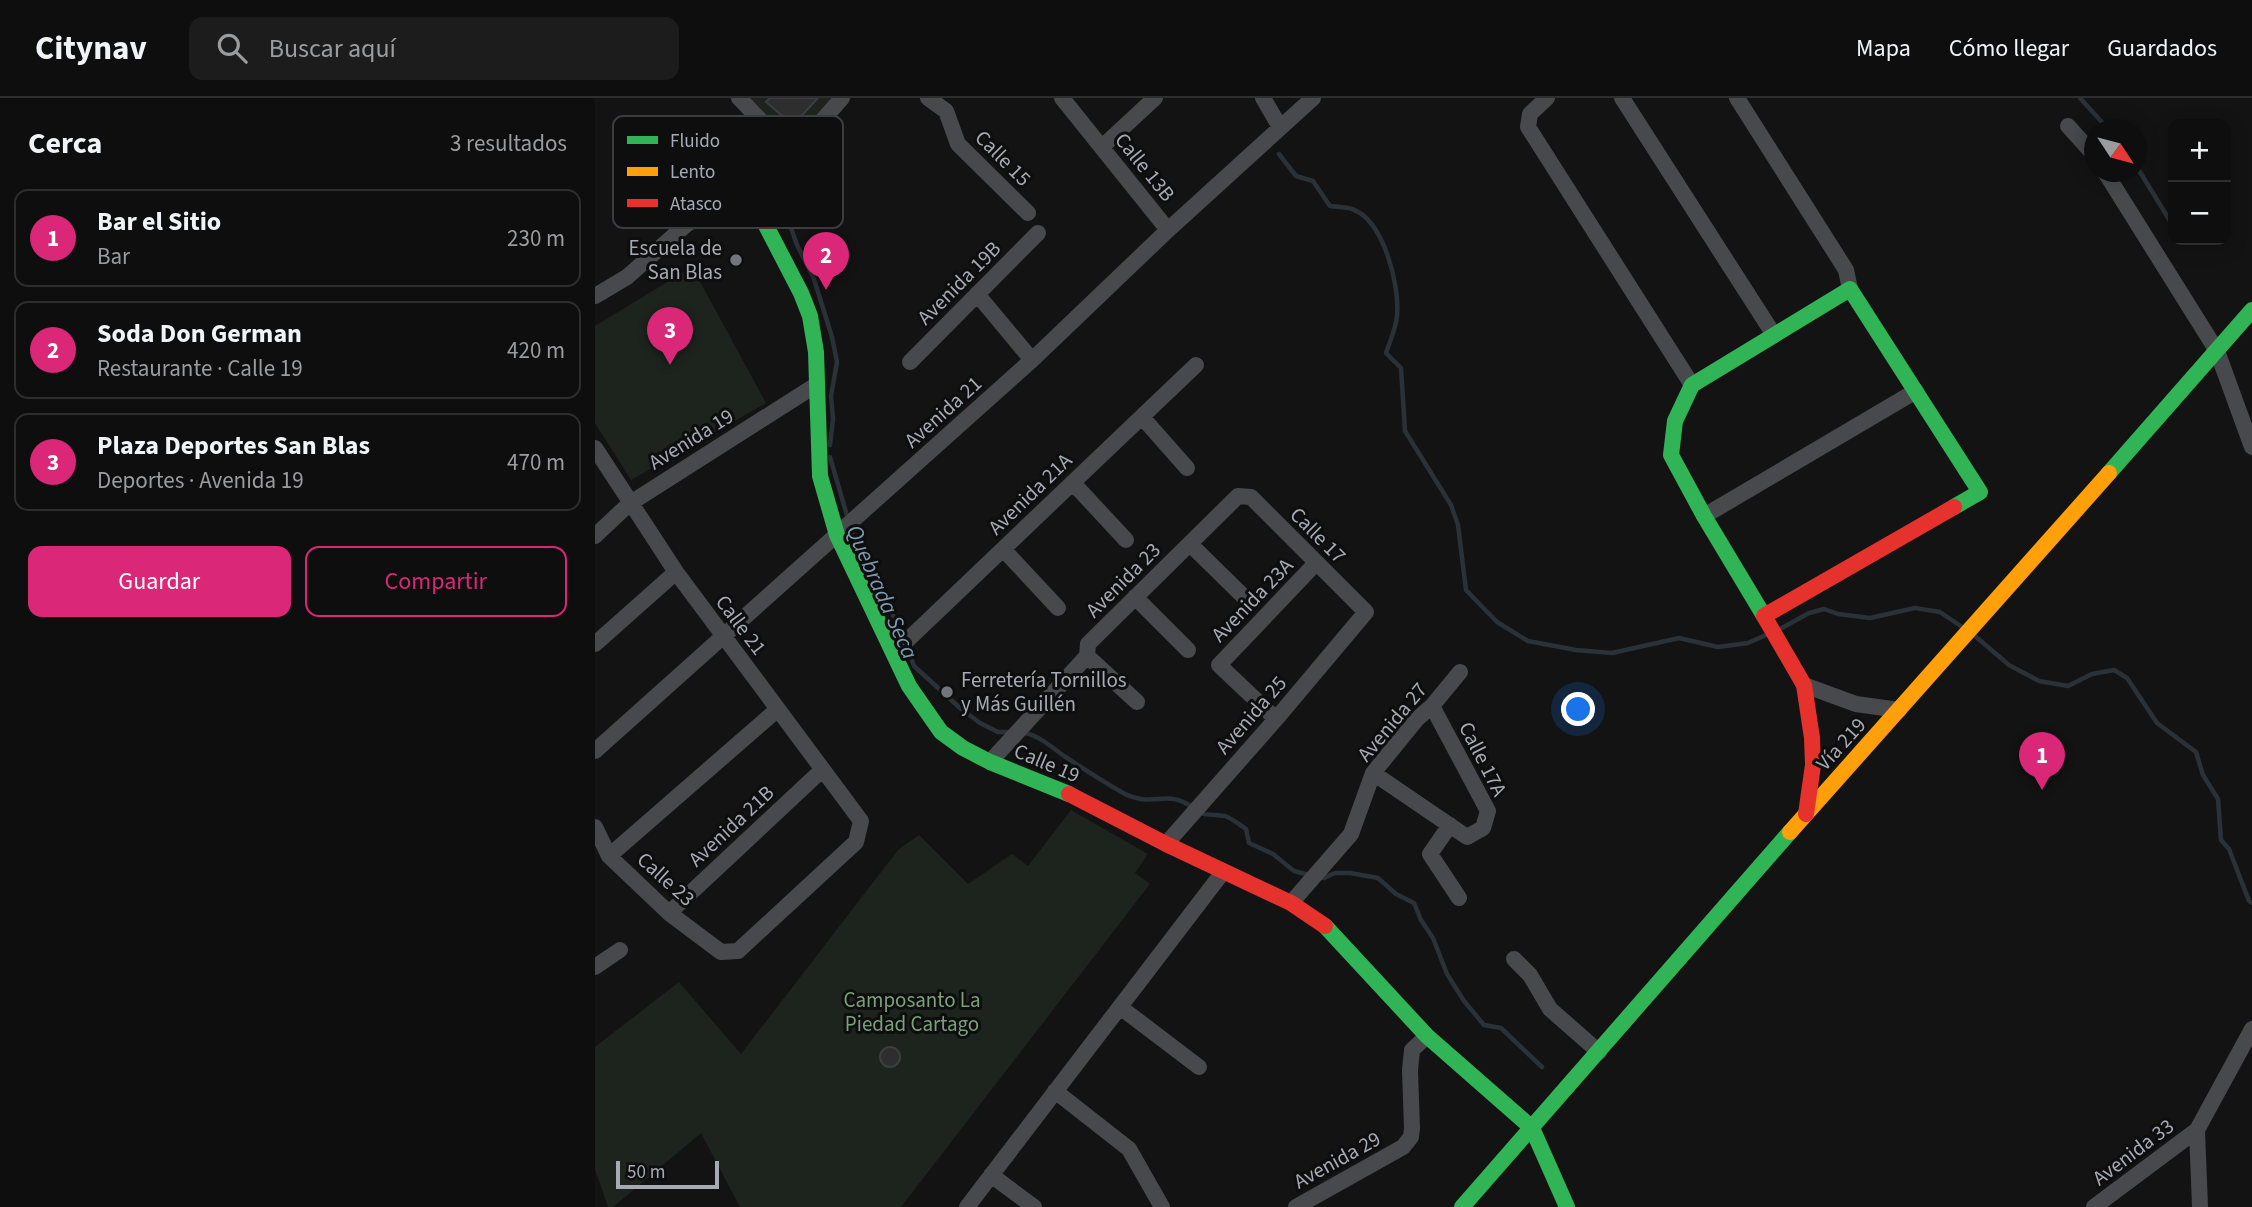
<!DOCTYPE html>
<html lang="es">
<meta charset="utf-8">
<style>
body{margin:0;font-family:"Source Sans 3",sans-serif;background:#1c1c1d;color:#f1f3f6}
.controls{position:absolute;right:21px;top:21px;display:grid;overflow:hidden;border-radius:14px;box-shadow:0 4px 18px #0003}
.controls button{width:63px;height:63px;display:grid;place-items:center;padding:0;border:0;border-bottom:2px solid #2e2e2f;background:#0e0e0f;color:#f1f3f6;font:35px sans-serif}
.compass{position:absolute;left:1489px;top:21px;width:63px;height:63px;border-radius:50%;background:#0e0e0f;box-shadow:0 4px 18px #0003;rotate:126deg}
.scale{position:absolute;left:21px;bottom:18px;width:103px;box-sizing:border-box;padding-left:7px;border:4px solid #a5aab4;border-top:0;font-size:19px;line-height:24px;white-space:nowrap;color:#a5aab4;-webkit-text-stroke:5px #0e0e0f;paint-order:stroke}
.you{position:absolute;left:984px;top:612px;width:24px;height:24px;margin:-18px;border:5px solid #fff;border-radius:50%;background:#1a73e8;box-shadow:0 0 0 10px #1a73e833}
.badge{display:grid;place-items:center;width:46px;height:46px;border-radius:50%;background:#db2777;color:#fff;font-size:23px;font-weight:700}
.pin{position:absolute;translate:-50% -58px;filter:drop-shadow(0 2px 4px #0008)}
.pin::after{content:'';position:absolute;top:37px;width:24px;height:21px;background:inherit;clip-path:polygon(0 0,100% 0,50% 100%)}
.list{margin:0;padding:0;list-style:none}
h2{display:flex;justify-content:space-between;align-items:center;height:91px;margin:0;padding:0 28px;font-size:30px}
h2 small{font-size:23px;font-weight:400;color:#9b9c9e}
.list li{display:grid;grid-template-columns:46px 1fr auto;gap:21px;align-items:center;box-sizing:border-box;height:98px;margin:0 14px 14px;padding:0 14px;border:2px solid #2e2e2f;border-radius:14px}
.list b{display:block;font-size:26px;white-space:nowrap}
.list p{margin:0;font-size:23px;white-space:nowrap;color:#9b9c9e}
.list em{font-size:23px;font-style:normal;color:#9b9c9e}
.actions{display:flex;gap:14px;padding:21px 28px}
.actions a{flex:1;padding:16px 0;border:2px solid #db2777;border-radius:14px;text-align:center;font-size:24px;color:#db2777}
.actions .main{background:#db2777;color:#fff}
.icon{flex:none;width:38px;height:38px;fill:none;stroke:currentColor;stroke-width:2;stroke-linecap:round;stroke-linejoin:round}
.map{position:relative;flex:none;width:1657px;height:1109px;overflow:hidden}
header{display:flex;align-items:center;gap:42px;box-sizing:border-box;height:98px;padding:0 35px;background:#0e0e0f;border-bottom:2px solid #2e2e2f}
header strong{font-size:33px}
nav{display:flex;gap:38px;margin-inline-start:auto;font-size:24px}
.search{width:490px;height:63px;background:#1c1c1d;display:flex;align-items:center;gap:18px;box-sizing:border-box;padding:0 24px;border-radius:14px;color:#9b9c9e;font-size:26px}
main{display:flex}
aside{flex:1;background:#0e0e0f}
.map>svg:first-child{display:block}
.green{fill:#1d241e}
.lines{fill:none;stroke-linecap:round;stroke-linejoin:round}
.stream{stroke:#2a3137;stroke-width:4.5}
.building{fill:#2e2e2f;stroke:#3c3d40;stroke-width:2}
.street{stroke:#48494c;stroke-width:16}
.fast{stroke:#30b455;stroke-width:16}
.slow{stroke:#ff9f0a;stroke-width:16}
.jam{stroke:#e5322d;stroke-width:16}
.poi-dot{fill:#72757c;stroke:#0e0e0f;stroke-width:2.5}
.labels{text-anchor:middle;dominant-baseline:central;stroke-width:6;stroke-linejoin:round;paint-order:stroke}
.street-label{font-size:21px;fill:#a5aab4;stroke:#0e0e0f}
.poi-label{font-size:21px;fill:#a5aab4;stroke:#0e0e0f;text-anchor:end}
.park-label{font-size:21px;fill:#7c9f7c;stroke:#0e0e0f}
.water-label{font-size:23px;font-style:italic;fill:#7c9aaf;stroke:#0e0e0f}
.key{fill:#0e0e0f;stroke:#3b3d41;stroke-width:2}
.key-label{font-size:19px;fill:#a5aab4}
</style>
<header>
<strong>Citynav</strong>
<div class="search"><svg class="icon" aria-label="search" viewBox="0 0 24 24"><circle cx="10" cy="10" r="6"/><path d="M15 15l6 6"/></svg>Buscar aquí</div>
<nav><a>Mapa</a><a>Cómo llegar</a><a>Guardados</a></nav>
</header>
<main>
<aside>
<h2>Cerca<small>3 resultados</small></h2>
<ul class="list">
<li><span class="badge">1</span><div><b>Bar el Sitio</b><p>Bar</p></div><em>230 m</em></li>
<li><span class="badge">2</span><div><b>Soda Don German</b><p>Restaurante · Calle 19</p></div><em>420 m</em></li>
<li><span class="badge">3</span><div><b>Plaza Deportes San Blas</b><p>Deportes · Avenida 19</p></div><em>470 m</em></li>
</ul>
<div class="actions"><a class="main">Guardar</a><a>Compartir</a></div>
</aside>
<div class="map">
<svg width="1657" height="1109" viewBox="0 0 1657 1109">
<rect width="100%" height="100%" fill="#131314"/>
<path class="green" d="M 152,0 L 175,0 L 172,5 L 198,27 L 223,0 L 237,0 L 199,46 Z
M 97,169 L 171,305 L 36,382 L 0,325 L 0,228 Z
M 476,712 L 553,756 L 540,775 L 555,786 L 306,1109 L 145,1109 L 106,1035 L 18,1109 L 13,1109 L 0,1071 L 0,949 L 84,884 L 146,956 L 303,752 L 324,737 L 373,786 L 417,756 L 433,768 Z"/>
<g class="lines">
<path class="stream" d="M 1485,0 L 1514,32
M 684,56 L 701,78 L 718,83 L 735,108 C 742,109 751,109 757,111 C 789,122 805,188 802,218 C 801,230 795,243 791,255 L 806,270 L 810,333 L 856,407 L 863,427 L 871,492 L 902,524 L 933,543 L 981,552 L 1017,555 L 1084,540 L 1123,549 L 1153,545 L 1171,537
M 1542,69 L 1575,123
M 186,101 L 202,147 L 219,181 L 237,239 L 242,264 L 236,298 L 238,321 L 235,347
M 235,359 L 253,421
M 256,429 L 258,439 L 289,495 L 308,542
M 1185,531 L 1214,515 L 1229,511 L 1243,516 L 1275,520 L 1320,510 L 1345,514 L 1367,529
M 1380,538 L 1414,567 L 1444,583 L 1473,588 L 1497,576 L 1519,572 L 1532,580 L 1562,625 L 1601,654 L 1608,677 L 1623,701 L 1626,742 L 1634,751 L 1654,803 L 1657,805
M 312,550 L 319,568 L 365,610 L 385,625 L 403,634 L 418,634
M 426,634 C 444,637 455,648 469,658 C 489,671 510,685 530,696 C 558,710 573,690 598,710
M 605,715 C 613,718 622,716 630,718 C 638,721 645,727 651,731 L 654,745 L 678,756 L 699,773 L 714,777
M 723,778 L 729,780 L 740,775 L 755,775 L 783,780 L 801,796 L 819,805 L 826,822 L 838,840 L 852,876 L 869,903 L 889,927 L 906,930 L 947,969"/>
</g>
<path class="building" d="M 175,0 L 223,0 L 198,27 L 171,4 Z
M285 959a10 10 0 1 1 20 0a10 10 0 1 1-20 0Z"/>
<g class="lines">
<path class="street" d="M 144,0 L 198,56
M 333,0 L 351,13 L 363,46 L 433,115
M 467,0 L 573,132
M 668,0 L 685,29
M 952,0 L 935,16 L 933,29 L 1097,287
M 1027,0 L 1179,237
M 1142,0 L 1251,172 L 1255,191
M 1473,28 L 1500,58
M 507,49 L 560,0
M 1510,74 L 1622,253 L 1657,349
M 382,196 L 437,262
M 0,198 L 32,179 L 92,126 L 175,78 L 198,56 L 247,0
M 315,264 L 443,135
M 547,319 L 592,370
M 0,350 L 81,474 L 266,723 L 261,744 L 143,853 L 126,854 L 74,815 L 14,758 L 0,729
M 478,385 L 531,442
M 1109,418 L 1321,293
M 0,438 L 34,406 L 221,287
M 595,446 L 649,499
M 408,451 L 463,510
M 540,499 L 593,552
M 0,546 L 81,474
M 299,555 L 601,267
M 492,558 L 542,604
M 1209,587 L 1261,606 L 1304,612
M 681,621 L 624,567 L 721,465
M 0,653 L 437,262 L 573,132 L 718,0
M 395,664 L 492,558 L 493,546 L 643,398 L 656,399 L 771,514 L 681,621 L 571,746
M 778,675 L 872,739 L 888,730 L 893,713 L 837,608
M 855,727 L 835,756 L 864,800
M 14,758 L 183,611
M 696,805 L 756,736 L 778,675 L 822,621 L 837,608 L 865,574
M 74,815 L 227,672
M 919,861 L 935,877 L 955,911 L 1004,954
M 0,869 L 25,852
M 525,909 L 604,969
M 460,993 L 534,1051 L 567,1109
M 1602,1032 L 1605,1109
M 396,1077 L 439,1109
M 372,1109 L 628,774
M 701,1109 L 808,1049 L 816,1039 L 817,1030 L 815,972 L 817,952 L 832,938
M 1499,1109 L 1602,1032 L 1657,931"/>
<path class="fast" d="M 152,91 L 206,195 L 215,218 L 221,254 L 225,378 L 242,437 L 314,588 L 346,634 L 368,650 L 395,664 L 474,696
M 1514,375 L 1657,212
M 1169,518 L 1109,418 L 1076,357 L 1080,323 L 1097,287 L 1255,191 L 1385,394 L 1359,409
M 730,828 L 832,938 L 937,1030 L 972,1109
M 867,1109 L 1195,734"/>
<path class="slow" d="M 1195,734 L 1514,375"/>
<path class="jam" d="M 474,696 L 571,746 L 696,805 L 730,828
M 1211,716 L 1218,667 L 1217,640 L 1209,587 L 1169,518 L 1359,409"/>
</g>
<g class="poi-dot">
<circle cx="141" cy="162" r="7"/>
<circle cx="352" cy="594" r="7"/>
</g>
<g class="labels">
<g class="street-label">
<text transform="translate(408 60) rotate(45)">Calle 15</text>
<text transform="translate(550 69) rotate(51)">Calle 13B</text>
<text transform="translate(364 185) rotate(-45)">Avenida 19B</text>
<text transform="translate(348 314) rotate(-42)">Avenida 21</text>
<text transform="translate(96 341) rotate(-32)">Avenida 19</text>
<text transform="translate(435 396) rotate(-44)">Avenida 21A</text>
<text transform="translate(723 437) rotate(45)">Calle 17</text>
<text transform="translate(528 482) rotate(-45)">Avenida 23</text>
<text transform="translate(657 502) rotate(-46)">Avenida 23A</text>
<text transform="translate(146 527) rotate(53)">Calle 21</text>
<text transform="translate(656 617) rotate(-49)">Avenida 25</text>
<text transform="translate(797 624) rotate(-50)">Avenida 27</text>
<text transform="translate(1246 646) rotate(-48)">Vía 219</text>
<text transform="translate(888 661) rotate(63)">Calle 17A</text>
<text transform="translate(452 665) rotate(23)">Calle 19</text>
<text transform="translate(136 728) rotate(-43)">Avenida 21B</text>
<text transform="translate(71 781) rotate(42)">Calle 23</text>
<text transform="translate(1538 1054) rotate(-37)">Avenida 33</text>
<text transform="translate(742 1062) rotate(-29)">Avenida 29</text>
</g>
<g class="poi-label">
<text x="127" y="150">Escuela de<tspan x="127" dy="24">San Blas</tspan></text>
<text x="366" y="582" text-anchor="start">Ferretería Tornillos<tspan x="366" dy="24">y Más Guillén</tspan></text>
</g>
<g class="park-label">
<text x="317" y="902">Camposanto La<tspan x="317" dy="24">Piedad Cartago</tspan></text>
</g>
<g class="water-label">
<text transform="translate(287 494) rotate(66)">Quebrada Seca</text>
</g>
</g>
<rect x="18" y="18" width="230" height="112" rx="10" class="key"/>
<rect x="32" y="38" width="31" height="8" fill="#30b455"/>
<rect x="32" y="69" width="31" height="9" fill="#ff9f0a"/>
<rect x="32" y="101" width="31" height="8" fill="#e5322d"/>
<g class="key-label">
<text x="75" y="49">Fluido</text>
<text x="75" y="80">Lento</text>
<text x="75" y="112">Atasco</text>
</g>
</svg>
<div class="controls">
<button>+</button>
<button>−</button>
</div>
<svg class="compass" viewBox="-18 -18 36 36"><path d="M0-13l5 13h-10z" fill="#e53935"/><path d="M0 13l5-13h-10z" fill="#9b9c9e"/></svg>
<div class="scale">50 m</div>
<div class="you"></div>
<div class="pin badge" style="left:1447px;top:692px">1</div>
<div class="pin badge" style="left:231px;top:192px">2</div>
<div class="pin badge" style="left:75px;top:267px">3</div>
</div>
</main>
